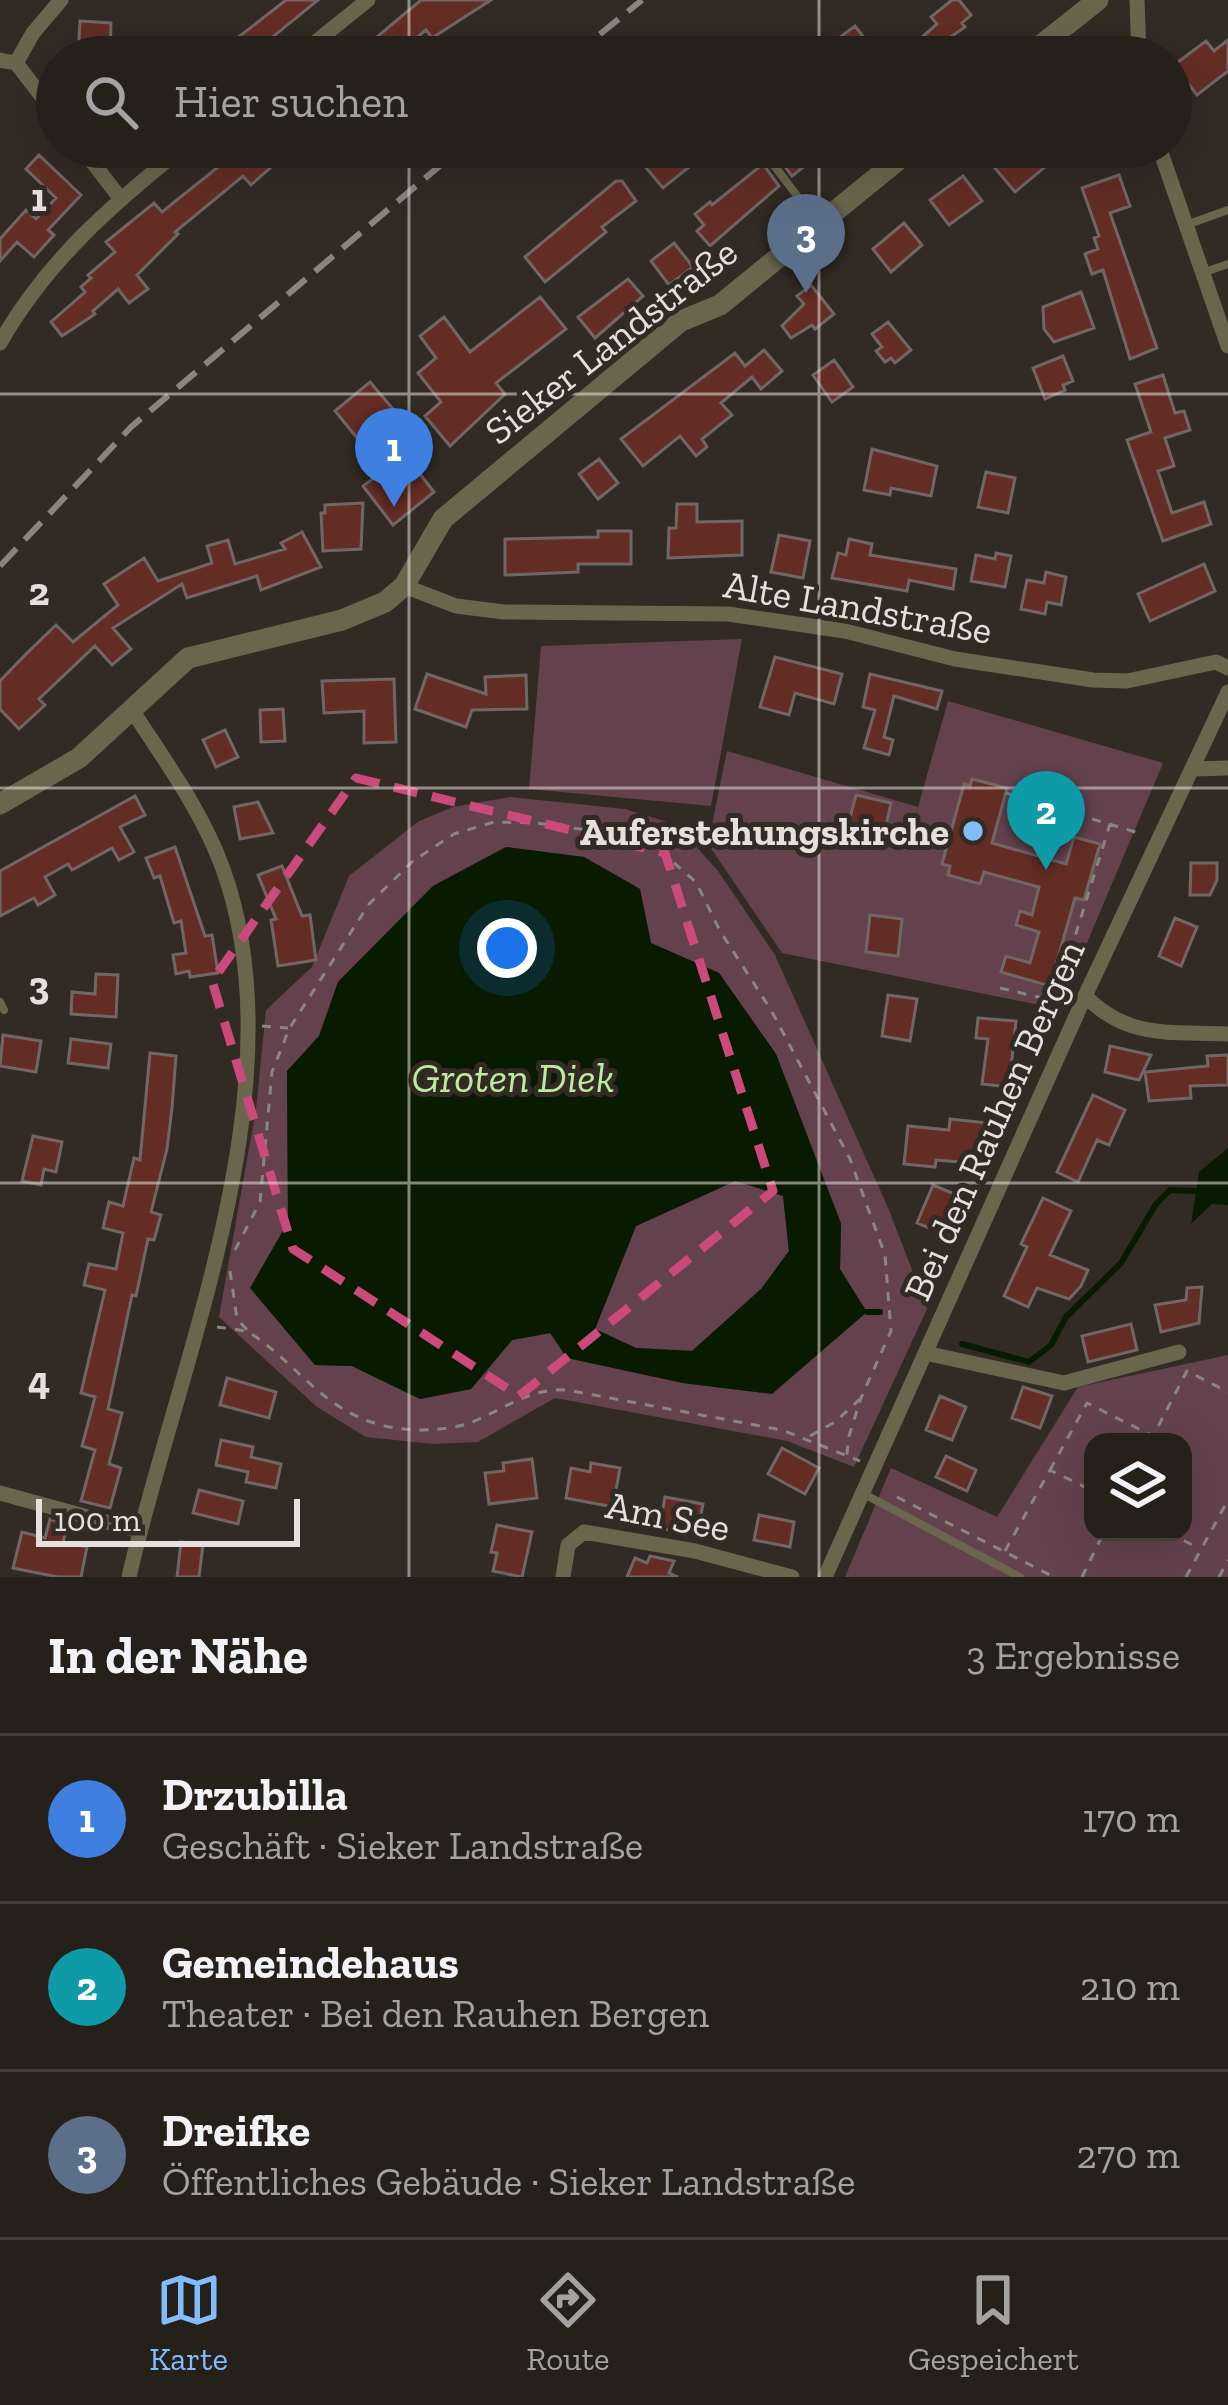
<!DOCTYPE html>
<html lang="de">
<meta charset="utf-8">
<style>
body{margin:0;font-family:"Zilla Slab",serif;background:#2e2824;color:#f1f3f6}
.controls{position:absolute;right:36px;bottom:36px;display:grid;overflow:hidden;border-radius:24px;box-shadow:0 12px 48px #0002}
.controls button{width:108px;height:108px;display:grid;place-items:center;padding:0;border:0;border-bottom:3px solid #423e3a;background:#26201b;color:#f1f3f6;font:60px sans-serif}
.scale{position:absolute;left:36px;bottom:30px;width:264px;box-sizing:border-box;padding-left:12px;border:6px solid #e5e0dc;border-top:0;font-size:33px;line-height:42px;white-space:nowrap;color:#e5e0dc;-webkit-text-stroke:9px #322b24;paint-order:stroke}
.you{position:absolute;left:507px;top:948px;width:42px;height:42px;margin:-30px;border:9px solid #fff;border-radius:50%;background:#1a73e8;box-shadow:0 0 0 18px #1a73e833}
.badge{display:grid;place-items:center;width:78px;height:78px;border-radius:50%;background:#82bcfa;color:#fff;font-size:39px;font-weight:700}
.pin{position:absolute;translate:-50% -99px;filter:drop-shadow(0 3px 6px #0008)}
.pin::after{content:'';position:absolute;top:63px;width:42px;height:36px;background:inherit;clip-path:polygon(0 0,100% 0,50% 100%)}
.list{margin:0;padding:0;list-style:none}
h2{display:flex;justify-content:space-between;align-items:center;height:156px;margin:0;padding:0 48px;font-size:51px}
h2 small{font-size:39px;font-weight:400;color:#a4a3a3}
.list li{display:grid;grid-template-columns:78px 1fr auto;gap:36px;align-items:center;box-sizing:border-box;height:168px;padding:0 48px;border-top:3px solid #423e3a}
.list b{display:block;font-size:45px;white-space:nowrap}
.list p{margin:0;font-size:39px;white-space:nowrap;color:#a4a3a3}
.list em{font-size:39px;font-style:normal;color:#a4a3a3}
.icon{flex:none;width:66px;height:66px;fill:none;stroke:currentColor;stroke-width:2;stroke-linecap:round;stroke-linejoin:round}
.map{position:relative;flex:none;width:1228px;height:1577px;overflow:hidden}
.search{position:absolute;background:#26201b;box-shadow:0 12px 48px #0002;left:36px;right:36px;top:36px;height:132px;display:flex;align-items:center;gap:30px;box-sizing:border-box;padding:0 42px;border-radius:66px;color:#a4a3a3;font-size:45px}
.sheet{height:660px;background:#26201b}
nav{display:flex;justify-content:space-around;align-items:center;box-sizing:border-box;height:168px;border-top:3px solid #423e3a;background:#26201b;font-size:33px;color:#a4a3a3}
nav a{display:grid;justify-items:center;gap:6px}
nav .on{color:#82bcfa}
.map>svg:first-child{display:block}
.green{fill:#63424e;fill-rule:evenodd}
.water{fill:#081b00;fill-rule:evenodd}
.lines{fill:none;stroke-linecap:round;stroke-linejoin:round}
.stream{stroke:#081b00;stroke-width:6}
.building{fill:#632d25;stroke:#726664;stroke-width:3}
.path{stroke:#8b857f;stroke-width:3;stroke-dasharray:9 9;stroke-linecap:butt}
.service{stroke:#6a664e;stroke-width:8}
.minor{stroke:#6a664e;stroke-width:15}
.tertiary{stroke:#6a664e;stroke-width:21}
.rail{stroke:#8a847f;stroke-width:6;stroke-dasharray:24 12;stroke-linecap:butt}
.marked{fill:none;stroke:#cb4a7b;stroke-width:9;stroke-dasharray:24 15;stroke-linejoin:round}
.grid{fill:none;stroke:#e5e0dc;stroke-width:3;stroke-opacity:0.55}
.poi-dot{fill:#82bcfa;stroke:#322b24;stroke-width:4.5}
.labels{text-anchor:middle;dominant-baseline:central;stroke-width:10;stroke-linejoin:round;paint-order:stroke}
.street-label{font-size:39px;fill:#e5e0dc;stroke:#322b24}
.poi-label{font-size:39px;font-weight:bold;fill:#e5e0dc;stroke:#322b24;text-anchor:end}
.water-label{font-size:42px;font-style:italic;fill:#bcea9f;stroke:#322b24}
.grid-label{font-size:39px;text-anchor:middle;font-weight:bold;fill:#e5e0dc;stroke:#322b24;stroke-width:10;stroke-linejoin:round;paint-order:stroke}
</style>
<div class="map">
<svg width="1228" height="1577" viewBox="0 0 1228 1577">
<rect width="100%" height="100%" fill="#322b24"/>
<path class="green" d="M 742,639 L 711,806 L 529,789 L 541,646 Z
M 948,701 L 1163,763 L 1059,1009 L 782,953 L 708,844 L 727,751 L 918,807 Z
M 510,797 L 625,809 L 677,825 L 718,871 L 775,955 L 889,1210 L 927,1309 L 854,1467 L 787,1441 L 555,1398 L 478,1442 L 433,1444 L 366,1437 L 317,1407 L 219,1317 L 256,1109 L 266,1010 L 312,967 L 349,876 L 419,821 L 453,807 ZM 506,847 L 584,857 L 640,889 L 651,943 L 719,973 L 776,1054 L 841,1223 L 840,1269 L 772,1394 L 683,1383 L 567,1358 L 551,1333 L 512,1340 L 471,1389 L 420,1399 L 352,1366 L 315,1365 L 251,1288 L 288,1222 L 287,1071 L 319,1036 L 338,982 L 433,886 Z
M 736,1181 L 783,1195 L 789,1251 L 761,1289 L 692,1351 L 636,1348 L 595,1329 L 636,1226 Z
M 1228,1355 L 1228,1577 L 845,1577 L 891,1468 L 997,1517 L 1078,1387 ZM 1093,1442 L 1183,1442 L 1183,1532 L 1093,1532 Z"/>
<path class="water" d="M 506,847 L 584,857 L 640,889 L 651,943 L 719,973 L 776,1054 L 841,1224 L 840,1269 L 867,1312 L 772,1394 L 683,1383 L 567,1358 L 550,1333 L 512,1340 L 471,1389 L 420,1399 L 352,1366 L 315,1365 L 250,1288 L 288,1222 L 287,1071 L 319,1036 L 338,982 L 433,886 ZM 735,1181 L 783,1196 L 789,1251 L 761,1289 L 692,1351 L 636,1348 L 595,1329 L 636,1226 Z
M 1228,1148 L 1228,1205 L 1212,1204 L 1191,1224 L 1199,1172 Z"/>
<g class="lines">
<path class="stream" d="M 867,1312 L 880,1312
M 962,1344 L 1029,1362 L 1051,1345 L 1066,1317 L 1121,1263 L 1156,1204 L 1170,1190 L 1194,1191"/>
</g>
<path class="building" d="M 286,0 L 318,0 L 248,57 L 213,57 Z
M 421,0 L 491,0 L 432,38 L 426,30 L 393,57 L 353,57 Z
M 952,0 L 959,0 L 971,15 L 962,23 L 965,27 L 922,57 L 899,57 L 937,24 L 931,17 Z
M 80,21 L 111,23 L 110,57 L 78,57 Z
M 855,26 L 879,57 L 813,57 Z
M 1228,40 L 1228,71 L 1197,95 L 1174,65 L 1206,41 L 1214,51 Z
M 243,147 L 294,147 L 251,185 L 243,176 L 175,232 L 178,234 L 137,275 L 148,289 L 129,303 L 118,289 L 93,311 L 95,314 L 62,336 L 51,322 L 85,292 L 81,287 L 91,278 L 88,275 L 115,252 L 106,242 L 154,203 L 162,212 Z
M 665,147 L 714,147 L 663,188 L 643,164 Z
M 780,147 L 810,147 L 817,156 L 792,176 L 774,152 Z
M 1017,147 L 1069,147 L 1015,192 L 994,167 Z
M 39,155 L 81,195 L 48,230 L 54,235 L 34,257 L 17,242 L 0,261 L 0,239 L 26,210 L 36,219 L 56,198 L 26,169 Z
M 763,164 L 779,186 L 710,246 L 697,231 L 704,225 L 695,214 L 710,202 L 712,205 Z
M 1119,175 L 1130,206 L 1110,213 L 1157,348 L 1130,359 L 1103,270 L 1092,274 L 1085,254 L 1098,249 L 1094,238 L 1099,236 L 1082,188 Z
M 963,176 L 982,201 L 949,225 L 930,200 Z
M 616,181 L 622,181 L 636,201 L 602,227 L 606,232 L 545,282 L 525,257 Z
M 904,223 L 922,245 L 891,272 L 873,249 Z
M 674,243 L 693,267 L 669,285 L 651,261 Z
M 628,279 L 643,296 L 595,338 L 578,317 Z
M 811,285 L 834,314 L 815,329 L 812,325 L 791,338 L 782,326 L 804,304 L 797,296 Z
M 1081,292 L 1094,328 L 1054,342 L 1044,329 L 1043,307 Z
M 540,297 L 566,329 L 496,383 L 505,394 L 450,446 L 425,416 L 441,402 L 418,373 L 436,358 L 420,336 L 444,317 L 470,352 Z
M 888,322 L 911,350 L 895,363 L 891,358 L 885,362 L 876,351 L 882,347 L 872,334 Z
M 764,350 L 782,371 L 761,389 L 752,377 L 721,403 L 732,415 L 702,439 L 707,447 L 696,456 L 680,436 L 643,466 L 621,439 L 735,353 L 745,366 Z
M 1063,356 L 1073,381 L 1063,385 L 1065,390 L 1045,399 L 1033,368 Z
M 834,360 L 853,387 L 832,402 L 813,375 Z
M 1163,375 L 1175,413 L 1184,411 L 1190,430 L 1165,438 L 1174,466 L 1158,471 L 1172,513 L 1204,502 L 1211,524 L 1163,541 L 1127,440 L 1151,432 L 1135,384 Z
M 370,382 L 393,409 L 358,439 L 335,411 Z
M 872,449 L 937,466 L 931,496 L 891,488 L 890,495 L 864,490 Z
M 599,459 L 618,483 L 598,499 L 579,474 Z
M 986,472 L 1015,478 L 1008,513 L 978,507 Z
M 420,474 L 434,492 L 393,525 L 363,486 L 378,475 L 393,495 Z
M 363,503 L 361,549 L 323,551 L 321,513 L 325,513 L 325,505 Z
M 677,504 L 697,504 L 697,522 L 742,521 L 742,555 L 668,558 L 669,528 L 676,528 Z
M 598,531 L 631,531 L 631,564 L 578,564 L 578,572 L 505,575 L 505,539 L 598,537 Z
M 302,532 L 321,567 L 261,590 L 257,576 L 187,598 L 182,584 L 113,628 L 131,649 L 112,665 L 95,646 L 39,699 L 45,705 L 19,729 L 0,709 L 0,681 L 27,653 L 56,625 L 73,642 L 118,605 L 104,584 L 144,558 L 158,581 L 212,563 L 207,546 L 228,540 L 235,564 L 285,549 L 281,543 Z
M 779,535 L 810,541 L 803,578 L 771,572 Z
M 849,539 L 872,544 L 870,555 L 956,569 L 953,589 L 909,580 L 907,591 L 832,578 L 838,553 L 846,555 Z
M 996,553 L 1011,556 L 1005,587 L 971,581 L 976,555 L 995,559 Z
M 1204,564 L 1215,591 L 1150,621 L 1138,594 Z
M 1046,572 L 1066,577 L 1061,605 L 1047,602 L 1045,614 L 1021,609 L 1027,580 L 1044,583 Z
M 775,657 L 842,674 L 834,704 L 795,693 L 789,715 L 760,707 Z
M 427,674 L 486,694 L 485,677 L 526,675 L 527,709 L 472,710 L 466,727 L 415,709 Z
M 870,674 L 942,691 L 937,709 L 894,696 L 884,737 L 893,740 L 889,755 L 864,748 L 875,710 L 863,707 Z
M 394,679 L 396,742 L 364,743 L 364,711 L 324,713 L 322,681 Z
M 283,709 L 285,741 L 261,742 L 260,710 Z
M 225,730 L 238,757 L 216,767 L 203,740 Z
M 972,779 L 1007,788 L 992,843 L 1066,864 L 1074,837 L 1100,844 L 1084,900 L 1075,898 L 1050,986 L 1001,972 L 1006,956 L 1030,963 L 1039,932 L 1016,925 L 1020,911 L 1032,915 L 1039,887 L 984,872 L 980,884 L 948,875 L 950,866 L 942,864 L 964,784 L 970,786 Z
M 856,795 L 891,803 L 882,843 L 846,834 Z
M 135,796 L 145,815 L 120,827 L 134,852 L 119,860 L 112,848 L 72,870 L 68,864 L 45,877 L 55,895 L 38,905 L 34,898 L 0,916 L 0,871 Z
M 258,802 L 273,833 L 240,839 L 234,807 Z
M 175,847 L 205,936 L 212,935 L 218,973 L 190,977 L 189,971 L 176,974 L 173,955 L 186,953 L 181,921 L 174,923 L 160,876 L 154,878 L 146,858 Z
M 1191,863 L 1217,863 L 1217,880 L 1210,895 L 1190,895 Z
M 282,866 L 302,916 L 310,915 L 316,960 L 278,966 L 271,920 L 276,919 L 258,875 Z
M 870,915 L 902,919 L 898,956 L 866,952 Z
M 1175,918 L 1197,927 L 1181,966 L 1159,956 Z
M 96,974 L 118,975 L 116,1017 L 71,1014 L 72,992 L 95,994 Z
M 888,995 L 917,999 L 910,1041 L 882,1036 Z
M 978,1018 L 1016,1021 L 1009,1087 L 982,1084 L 988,1039 L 976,1038 Z
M 3,1035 L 41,1041 L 36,1072 L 0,1066 Z
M 71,1039 L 111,1044 L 108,1068 L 68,1063 Z
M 1110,1046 L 1151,1055 L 1139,1080 L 1105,1072 Z
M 150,1053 L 176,1056 L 172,1108 L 167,1149 L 151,1212 L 161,1215 L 154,1240 L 148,1239 L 136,1296 L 132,1295 L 108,1409 L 122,1413 L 109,1464 L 121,1468 L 110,1508 L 81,1501 L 95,1450 L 82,1446 L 95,1397 L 81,1393 L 105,1290 L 84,1285 L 89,1264 L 116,1269 L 123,1233 L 103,1228 L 109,1202 L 123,1206 L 134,1158 L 140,1160 Z
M 1228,1055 L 1228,1085 L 1190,1086 L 1191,1098 L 1149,1101 L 1145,1072 L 1208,1066 L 1207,1056 Z
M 1093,1095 L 1125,1110 L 1109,1145 L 1097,1140 L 1078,1182 L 1057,1172 Z
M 950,1119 L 988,1123 L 984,1164 L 936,1160 L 935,1167 L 904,1164 L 908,1126 L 949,1130 Z
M 33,1136 L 62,1142 L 56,1172 L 44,1169 L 41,1185 L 22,1181 Z
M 933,1185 L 969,1200 L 953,1238 L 917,1223 Z
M 1043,1198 L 1071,1211 L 1050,1255 L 1088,1270 L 1081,1286 L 1069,1299 L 1037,1288 L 1028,1307 L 1004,1296 L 1027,1247 L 1021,1244 Z
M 1202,1287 L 1199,1323 L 1161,1332 L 1155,1305 L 1186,1300 L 1187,1288 Z
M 1131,1324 L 1137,1350 L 1088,1362 L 1082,1336 Z
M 227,1378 L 276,1392 L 269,1418 L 220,1405 Z
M 1023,1387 L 1052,1396 L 1040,1428 L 1012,1418 Z
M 940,1396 L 966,1407 L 952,1440 L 926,1430 Z
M 221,1440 L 253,1447 L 251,1457 L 281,1464 L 276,1488 L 246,1482 L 248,1472 L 216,1465 Z
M 782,1448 L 819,1468 L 805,1494 L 768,1474 Z
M 946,1456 L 976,1470 L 967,1491 L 936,1477 Z
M 532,1459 L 537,1498 L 489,1504 L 485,1473 L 504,1471 L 503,1463 Z
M 591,1463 L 620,1468 L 613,1507 L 566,1498 L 571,1468 L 590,1472 Z
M 199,1490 L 243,1501 L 238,1524 L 193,1513 Z
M 665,1497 L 703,1504 L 697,1535 L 659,1528 Z
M 759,1515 L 794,1522 L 790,1547 L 754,1540 Z
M 50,1519 L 68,1524 L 63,1542 L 87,1547 L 81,1577 L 58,1577 L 13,1568 L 22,1532 L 45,1538 Z
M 497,1525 L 532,1532 L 522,1577 L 493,1571 L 497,1553 L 491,1552 Z
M 181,1542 L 203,1544 L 199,1577 L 177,1577 Z
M 650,1556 L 674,1561 L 669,1573 L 678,1577 L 627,1577 L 635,1558 L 647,1563 Z"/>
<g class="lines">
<path class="path" d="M 1006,793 L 1142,834
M 1000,988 L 1055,1001 L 1110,824
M 262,1026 L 288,1028
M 235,1250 L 260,1202 L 272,1072 L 289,1029 L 369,904 L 413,861 L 454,834 L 494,822 L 537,823 L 616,834 L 659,850 L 696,882 L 720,931 L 771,1010 L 850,1159 L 885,1255 L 891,1331 L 861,1398 L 848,1439 L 847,1455
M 230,1271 L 237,1319 L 250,1333
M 217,1327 C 229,1329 244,1329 253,1335 C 298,1365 323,1410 381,1425 C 407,1432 447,1432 472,1422 C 506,1408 530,1388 567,1390 L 782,1430 L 860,1461
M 810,1436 L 835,1422 L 860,1399
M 1150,1442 L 1187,1371 L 1228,1392
M 1050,1470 L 1087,1403 L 1153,1436
M 897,1497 L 1054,1577
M 1168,1532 L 1198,1548
M 1005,1551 L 1050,1470 L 1093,1491
M 1082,1577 L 1104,1532
M 1186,1577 L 1228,1500
M 1219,1577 L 1228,1560"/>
<path class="service" d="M 760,147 L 817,222
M 1186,225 L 1228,210
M 1202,273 L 1228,264
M 0,1002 L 4,1010
M 864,1494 L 1020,1577"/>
<path class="minor" d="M 1137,0 L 1139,57
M 297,57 L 368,0
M 0,60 L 16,63 L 33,33 L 61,0
M 16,63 L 57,116
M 81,147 L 120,198
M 1159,147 L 1228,346
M 0,343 C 46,262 111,205 184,147
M 404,586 L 456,606 L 504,612 L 728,614 L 845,631 L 955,659 L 1093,680 L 1127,681 L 1216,662 L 1228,668
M 1194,769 L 1228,768
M 1085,996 C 1129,1040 1170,1031 1228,1034
M 925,1353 L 1064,1383 L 1179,1352
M 0,1493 L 139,1531
M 129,1577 C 178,1363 301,1085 223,869 C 202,811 165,761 132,710
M 563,1577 L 568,1545 L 584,1532 L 695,1551 L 792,1577
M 825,1577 L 1085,996 L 1228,692"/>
<path class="tertiary" d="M 1026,57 L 1098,0
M 0,804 L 79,758 L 188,658 L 342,620 L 385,602 L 404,586 L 443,519 L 681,321 L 720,305 L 914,147"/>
<path class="rail" d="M 572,57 L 642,0
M 0,566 L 131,427 L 462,147"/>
</g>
<path class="marked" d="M 356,778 L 665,853 L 773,1191 L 519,1396 L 293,1249 L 212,981 Z"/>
<path class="grid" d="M 409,0 L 409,57M 819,0 L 819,57M 409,147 L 409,1577M 819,147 L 819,1577M 0,394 L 1228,394M 0,788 L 1228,788M 0,1183 L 1228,1183"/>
<circle class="poi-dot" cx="973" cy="831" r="12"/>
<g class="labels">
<g class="street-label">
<text transform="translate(611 341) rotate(-38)">Sieker Landstraße</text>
<text transform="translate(858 607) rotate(10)">Alte Landstraße</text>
<text transform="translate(994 1120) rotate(-66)">Bei den Rauhen Bergen</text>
<text transform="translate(668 1516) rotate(11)">Am See</text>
</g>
<g class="poi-label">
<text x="949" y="831">Auferstehungskirche</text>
</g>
<g class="water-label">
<text x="513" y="1077">Groten Diek</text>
</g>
</g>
<g class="grid-label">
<text x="39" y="211">1</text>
<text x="39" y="605">2</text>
<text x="39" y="999">3</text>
<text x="39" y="1394">4</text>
</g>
</svg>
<div class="controls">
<button><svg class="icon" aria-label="layers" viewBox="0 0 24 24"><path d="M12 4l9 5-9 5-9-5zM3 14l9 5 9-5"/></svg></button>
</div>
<div class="scale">100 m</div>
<div class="you"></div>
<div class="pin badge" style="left:394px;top:507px;background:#3f7fe0">1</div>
<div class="pin badge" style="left:1046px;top:870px;background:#0f9aa8">2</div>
<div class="pin badge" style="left:806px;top:293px;background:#5c6f8a">3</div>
<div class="search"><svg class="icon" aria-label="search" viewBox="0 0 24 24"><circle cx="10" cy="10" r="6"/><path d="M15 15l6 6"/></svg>Hier suchen</div>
</div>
<section class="sheet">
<h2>In der Nähe<small>3 Ergebnisse</small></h2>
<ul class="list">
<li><span class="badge" style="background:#3f7fe0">1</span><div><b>Drzubilla</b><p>Geschäft · Sieker Landstraße</p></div><em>170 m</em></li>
<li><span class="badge" style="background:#0f9aa8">2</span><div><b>Gemeindehaus</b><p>Theater · Bei den Rauhen Bergen</p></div><em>210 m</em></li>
<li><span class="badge" style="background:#5c6f8a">3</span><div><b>Dreifke</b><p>Öffentliches Gebäude · Sieker Landstraße</p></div><em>270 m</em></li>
</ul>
</section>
<nav>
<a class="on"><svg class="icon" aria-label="map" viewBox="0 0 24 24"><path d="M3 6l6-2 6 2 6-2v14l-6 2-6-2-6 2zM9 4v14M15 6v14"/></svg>Karte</a>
<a><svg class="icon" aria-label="directions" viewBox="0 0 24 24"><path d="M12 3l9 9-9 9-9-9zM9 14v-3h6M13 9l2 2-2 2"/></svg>Route</a>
<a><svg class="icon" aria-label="saved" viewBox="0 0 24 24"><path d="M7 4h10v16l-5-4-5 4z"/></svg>Gespeichert</a>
</nav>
